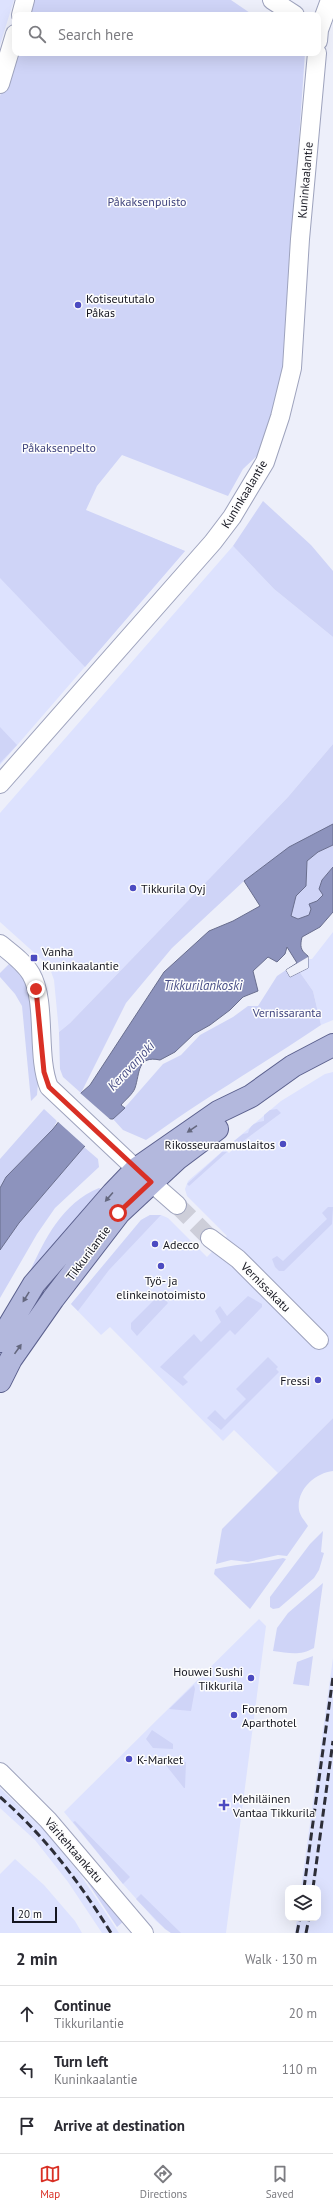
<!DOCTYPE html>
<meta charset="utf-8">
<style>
body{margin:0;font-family:"PT Sans",sans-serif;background:#f7f7f7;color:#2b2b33}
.controls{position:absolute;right:12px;bottom:12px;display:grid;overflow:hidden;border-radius:8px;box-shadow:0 4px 16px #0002}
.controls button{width:36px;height:36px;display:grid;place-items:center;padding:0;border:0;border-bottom:1px solid #e1e1e2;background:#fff;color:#2b2b33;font:20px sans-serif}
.scale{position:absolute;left:12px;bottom:10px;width:45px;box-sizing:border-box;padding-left:4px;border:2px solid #151620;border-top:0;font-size:11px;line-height:14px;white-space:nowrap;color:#151620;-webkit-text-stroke:3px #fdfdfd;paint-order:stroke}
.stop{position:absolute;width:12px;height:12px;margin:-9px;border:3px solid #d93025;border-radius:50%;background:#fff}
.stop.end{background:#d93025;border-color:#fff;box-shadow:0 1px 4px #0008}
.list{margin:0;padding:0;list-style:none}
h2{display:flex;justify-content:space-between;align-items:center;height:52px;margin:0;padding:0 16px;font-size:17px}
h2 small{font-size:13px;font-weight:400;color:#7c7c81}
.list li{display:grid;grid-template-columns:26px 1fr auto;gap:12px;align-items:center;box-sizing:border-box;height:56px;padding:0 16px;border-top:1px solid #e1e1e2}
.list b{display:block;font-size:15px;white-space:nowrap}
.list p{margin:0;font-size:13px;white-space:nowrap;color:#7c7c81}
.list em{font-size:13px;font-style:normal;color:#7c7c81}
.icon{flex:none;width:22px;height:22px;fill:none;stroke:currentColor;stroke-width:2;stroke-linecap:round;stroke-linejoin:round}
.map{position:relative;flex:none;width:333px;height:1933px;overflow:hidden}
.search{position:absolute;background:#fff;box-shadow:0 4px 16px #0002;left:12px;right:12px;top:12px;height:44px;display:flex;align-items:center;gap:10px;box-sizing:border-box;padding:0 14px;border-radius:8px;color:#7c7c81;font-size:15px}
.sheet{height:220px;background:#fff}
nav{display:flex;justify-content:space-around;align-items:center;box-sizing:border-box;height:56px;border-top:1px solid #e1e1e2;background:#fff;font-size:11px;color:#7c7c81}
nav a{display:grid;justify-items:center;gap:2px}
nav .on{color:#d93025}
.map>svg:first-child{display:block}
.built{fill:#dde2fe}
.green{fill:#cfd4f7}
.water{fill:#8d93bd;stroke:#696e8e}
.pier{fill:#edeffa}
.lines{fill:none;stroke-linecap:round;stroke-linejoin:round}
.minor-tunnel{stroke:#cdced9;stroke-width:18;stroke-dasharray:18 9;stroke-linecap:butt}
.minor-casing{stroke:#9ea3bd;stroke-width:20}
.primary-casing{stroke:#5b608d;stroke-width:24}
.minor{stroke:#fff;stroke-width:18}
.primary{stroke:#b3b8dd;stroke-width:22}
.rail{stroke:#2d2e38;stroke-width:3;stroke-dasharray:8 4;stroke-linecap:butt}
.oneway{fill:#64677e}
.route{stroke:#d93025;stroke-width:5}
.poi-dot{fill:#4c4bc1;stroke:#fdfdfd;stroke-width:1.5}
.labels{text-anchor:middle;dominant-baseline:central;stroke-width:3;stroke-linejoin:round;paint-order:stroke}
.street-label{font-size:12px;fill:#151620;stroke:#fdfdfd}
.park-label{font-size:12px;fill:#41457e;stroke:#fdfdfd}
.poi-label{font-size:12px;fill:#151620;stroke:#fdfdfd;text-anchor:start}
.water-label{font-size:13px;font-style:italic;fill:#484e86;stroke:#fdfdfd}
</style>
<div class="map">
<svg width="333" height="1933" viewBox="0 0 333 1933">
<rect width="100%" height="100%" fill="#edeffa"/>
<path class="built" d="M 0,0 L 14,0 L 0,45 Z
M 0,476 L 185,551 L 0,765 Z
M 233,546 L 274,589 L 333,637 L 333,744 L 288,797 L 70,1023 L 59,1032 L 54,980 L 49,966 L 0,922 L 0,813 Z
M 333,932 L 333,1020 L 321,1025 L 313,991 L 299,971 L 306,968 L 307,959 L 312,959 Z
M 333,1072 L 333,1418 L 278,1473 L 234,1430 L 223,1441 L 110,1327 L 101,1335 L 71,1304 L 141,1220 L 150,1215 L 161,1215 L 168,1218 L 207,1257 L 227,1236 L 187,1196 L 185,1189 L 188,1181 L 225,1149 L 229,1153 L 238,1145 L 234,1141 L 281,1101 L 325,1074 Z
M 259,1619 L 266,1626 L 226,1933 L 171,1933 L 156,1921 L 123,1884 L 64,1812 Z
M 333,1658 L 333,1933 L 295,1933 L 297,1918 L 318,1918 L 318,1888 L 301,1888 Z
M 0,1788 L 45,1831 L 80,1874 L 119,1933 L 102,1933 L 68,1882 L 35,1840 L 0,1808 Z
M 15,1859 L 44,1885 L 75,1921 L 82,1933 L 0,1933 L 0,1874 Z"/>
<path class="green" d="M 29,0 L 231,0 L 253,15 L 25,15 Z
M 15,53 L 305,53 L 283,367 L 273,414 L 258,455 L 243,469 L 228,496 L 122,455 L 97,486 L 86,510 L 185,551 L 85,667 L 0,578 L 0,96 Z
M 263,501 L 311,545 L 333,571 L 333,637 L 274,589 L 233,546 Z
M 0,727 L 17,745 L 0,763 Z
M 333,744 L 333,824 L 244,881 L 172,948 L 126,1003 L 81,1093 L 63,1077 L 60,1069 L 59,1032 L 70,1023 L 288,797 Z
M 333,845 L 333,867 L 322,880 L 323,894 L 309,915 L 298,919 L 290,916 L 296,896 L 306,886 L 307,861 L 318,852 Z
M 9,964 L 24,978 L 31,994 L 38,1083 L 37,1095 L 31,1101 L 22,1006 L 15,994 L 0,977 L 0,973 Z
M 286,970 L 290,977 L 299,971 L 313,991 L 321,1025 C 265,1063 207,1096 152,1136 L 146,1140 L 123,1130 L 113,1119 L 128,1104 L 163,1064 L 181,1055 L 200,1035 L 233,1017 L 248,1006 L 258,1006 L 277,976 Z
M 44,1109 L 57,1121 L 53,1129 L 6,1177 L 0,1188 L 0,1159 Z
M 277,1109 L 281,1113 L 238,1145 L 234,1141 L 243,1134 L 248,1133 C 250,1125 256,1122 264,1121 L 264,1115 L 270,1110 Z
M 84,1147 L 98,1159 L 99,1167 L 55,1208 L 37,1234 L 0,1298 L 0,1250 L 19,1223 Z
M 222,1152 L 227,1152 L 189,1186 L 187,1184 Z
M 99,1188 L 103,1190 L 27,1278 C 43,1243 60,1204 99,1188 Z
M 328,1207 L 333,1207 L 332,1224 L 284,1271 L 279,1271 L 275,1267 L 272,1259 L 277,1256 L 283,1261 L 327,1219 L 322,1213 Z
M 150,1215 L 161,1215 L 109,1270 L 78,1311 L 71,1304 L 141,1220 Z
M 160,1294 L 168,1303 L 137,1336 L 131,1329 L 131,1323 Z
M 248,1296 L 262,1304 L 262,1307 L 235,1335 L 230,1330 L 183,1377 L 188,1382 L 183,1386 L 160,1367 L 194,1334 L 201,1342 L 221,1322 L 215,1311 L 220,1306 L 227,1316 Z
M 268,1357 L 278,1367 L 276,1369 L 279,1372 L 221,1430 L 207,1418 L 215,1410 L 225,1420 L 246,1399 L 236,1389 Z
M 333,1418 L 333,1471 C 315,1473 296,1490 299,1510 C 300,1516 305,1521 308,1526 L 287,1556 L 278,1555 L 248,1562 L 231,1560 L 216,1564 L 222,1529 Z
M 323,1531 L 321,1552 L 324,1553 L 319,1570 L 314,1578 L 279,1608 L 273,1609 L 270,1607 L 270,1597 L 310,1544 Z
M 283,1558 L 286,1559 L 250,1609 L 214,1574 L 215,1569 C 237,1564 260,1563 283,1558 Z
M 323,1583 L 314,1648 C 300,1656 289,1653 273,1651 L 277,1628 L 288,1613 Z
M 313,1656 L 309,1686 L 293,1684 L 297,1662 Z
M 194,1685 L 195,1689 L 191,1711 L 169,1709 Z
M 152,1730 L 173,1744 L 173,1749 L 153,1748 L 146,1739 Z
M 161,1759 L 186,1762 L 185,1788 L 184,1788 Z
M 75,1821 L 130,1877 L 123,1884 L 73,1822 Z
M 89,1880 L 124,1921 L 117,1927 L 88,1883 Z
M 141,1894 L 181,1933 L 171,1933 L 165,1929 L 136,1899 Z"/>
<path class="water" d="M 333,824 L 333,845 L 318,852 L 307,861 L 306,886 L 296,896 L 291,916 L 298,919 L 309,915 L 311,909 L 309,904 L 317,901 L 323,895 L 319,889 L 322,880 L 333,867 L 333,912 L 320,927 L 302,937 C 300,946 300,950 308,956 L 308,968 L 290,977 L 286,970 L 297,963 L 287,947 L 285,954 L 277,962 L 268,957 L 253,971 L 258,991 L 243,997 L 230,1010 L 210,1025 L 194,1034 L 175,1052 L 160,1060 C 137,1055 140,1073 135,1088 C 133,1094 125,1100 121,1105 L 125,1108 L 113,1119 L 108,1119 L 19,1223 L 0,1250 L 0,1188 L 6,1177 L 53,1129 L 81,1093 L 90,1085 L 164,972 L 209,931 L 233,921 L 260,906 L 244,881 L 289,847 Z"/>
<path class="pier" d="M 308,957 L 308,968 L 290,977 L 286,970 Z
M 79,1092 L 112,1121 L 109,1121 L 87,1148 L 56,1120 Z"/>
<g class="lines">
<path class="minor-tunnel" d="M 177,1205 L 210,1238"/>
<defs>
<path id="minor" d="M 272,0 L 295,15
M 21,15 L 25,0
M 318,41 L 319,30 L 330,0
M 0,84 L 15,34
M 0,784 L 213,542 L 232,517 L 265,462 L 280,417 L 292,368 L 300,239 L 317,53
M 0,944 C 11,953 24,962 31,974 C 47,1002 36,1056 49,1087 L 136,1169 L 177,1205
M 210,1238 L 238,1259 L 319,1340
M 0,1772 L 48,1820 L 144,1933"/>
<path id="primary" d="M 0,1341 L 34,1284 L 113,1193 L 136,1169 L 218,1112 L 251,1096 L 293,1066 L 333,1045
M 0,1381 L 11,1359 L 53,1299 L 119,1213 L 177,1159 L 217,1129"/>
</defs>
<use href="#minor" class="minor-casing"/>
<use href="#primary" class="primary-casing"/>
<use href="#minor" class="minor"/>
<use href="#primary" class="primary"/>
<path class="rail" d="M 0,1797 C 45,1836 80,1883 111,1933
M 304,1888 L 333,1677
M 313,1888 L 333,1741
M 297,1933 L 300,1918
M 306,1933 L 309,1918"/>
</g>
<defs><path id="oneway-solid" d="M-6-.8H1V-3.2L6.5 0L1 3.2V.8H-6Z"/></defs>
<g class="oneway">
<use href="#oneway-solid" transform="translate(192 1129) rotate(146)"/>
<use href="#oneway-solid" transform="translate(109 1197) rotate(131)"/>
<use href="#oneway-solid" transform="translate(26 1297) rotate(122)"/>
<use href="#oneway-solid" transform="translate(18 1349) rotate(-55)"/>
</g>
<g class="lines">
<path class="route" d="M 36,989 L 44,1072 L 49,1087 L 151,1182 L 118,1213"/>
</g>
<g class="poi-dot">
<circle cx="78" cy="305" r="4"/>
<circle cx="133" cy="888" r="4"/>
<rect x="30" y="954" width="8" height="8" rx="2"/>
<circle cx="283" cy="1144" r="4"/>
<circle cx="155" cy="1244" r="4"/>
<circle cx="161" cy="1266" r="4"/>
<circle cx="318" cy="1380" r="4"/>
<circle cx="251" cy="1678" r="4"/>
<circle cx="234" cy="1715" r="4"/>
<circle cx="129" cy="1759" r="4"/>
<path d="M222 1799h4v4h4v4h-4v4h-4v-4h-4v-4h4z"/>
</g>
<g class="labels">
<g class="street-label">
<text transform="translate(305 180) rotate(-85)">Kuninkaalantie</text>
<text transform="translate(244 494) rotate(-59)">Kuninkaalantie</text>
<text transform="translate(88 1253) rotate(-53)">Tikkurilantie</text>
<text transform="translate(266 1287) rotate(45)">Vernissakatu</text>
<text transform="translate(74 1850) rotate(49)">Väritehtaankatu</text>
</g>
<g class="park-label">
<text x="147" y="201">Påkaksenpuisto</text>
<text x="59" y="447">Påkaksenpelto</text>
<text x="287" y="1012">Vernissaranta</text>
</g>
<g class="poi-label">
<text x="86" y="298">Kotiseututalo<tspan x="86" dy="14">Påkas</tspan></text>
<text x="141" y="888">Tikkurila Oyj</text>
<text x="42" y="951">Vanha<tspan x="42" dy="14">Kuninkaalantie</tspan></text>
<text x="275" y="1144" text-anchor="end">Rikosseuraamuslaitos</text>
<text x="163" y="1244">Adecco</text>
<text x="161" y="1280" text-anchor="middle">Työ- ja<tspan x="161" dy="14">elinkeinotoimisto</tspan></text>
<text x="310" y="1380" text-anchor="end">Fressi</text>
<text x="243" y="1671" text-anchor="end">Houwei Sushi<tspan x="243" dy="14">Tikkurila</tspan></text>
<text x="242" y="1708">Forenom<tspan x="242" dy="14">Aparthotel</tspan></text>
<text x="137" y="1759">K-Market</text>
<text x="233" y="1798">Mehiläinen<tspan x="233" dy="14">Vantaa Tikkurila</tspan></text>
</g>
<g class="water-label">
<text x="203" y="985">Tikkurilankoski</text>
<text transform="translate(131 1066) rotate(-47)">Keravanjoki</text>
</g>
</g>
</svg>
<div class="controls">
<button><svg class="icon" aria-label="layers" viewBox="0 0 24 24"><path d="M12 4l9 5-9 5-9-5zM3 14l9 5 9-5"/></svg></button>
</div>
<div class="scale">20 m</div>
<div class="stop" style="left:118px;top:1213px"></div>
<div class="stop end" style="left:36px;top:989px"></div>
<div class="search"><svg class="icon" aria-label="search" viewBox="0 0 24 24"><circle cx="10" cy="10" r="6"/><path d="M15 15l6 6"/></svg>Search here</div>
</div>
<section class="sheet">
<h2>2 min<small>Walk · 130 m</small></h2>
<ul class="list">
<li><svg class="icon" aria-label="ahead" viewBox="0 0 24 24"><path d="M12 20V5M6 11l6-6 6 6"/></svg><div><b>Continue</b><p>Tikkurilantie</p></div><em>20 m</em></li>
<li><svg class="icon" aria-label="left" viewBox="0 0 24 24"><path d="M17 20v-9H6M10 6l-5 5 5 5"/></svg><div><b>Turn left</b><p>Kuninkaalantie</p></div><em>110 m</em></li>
<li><svg class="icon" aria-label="arrive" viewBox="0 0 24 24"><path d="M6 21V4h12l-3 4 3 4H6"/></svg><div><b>Arrive at destination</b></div></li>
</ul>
</section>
<nav>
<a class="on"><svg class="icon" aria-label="map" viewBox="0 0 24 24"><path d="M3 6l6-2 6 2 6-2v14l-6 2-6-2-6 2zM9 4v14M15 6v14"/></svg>Map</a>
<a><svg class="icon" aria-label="directions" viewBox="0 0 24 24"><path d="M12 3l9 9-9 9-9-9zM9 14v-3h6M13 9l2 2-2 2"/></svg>Directions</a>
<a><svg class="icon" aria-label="saved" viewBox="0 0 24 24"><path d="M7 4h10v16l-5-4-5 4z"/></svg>Saved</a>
</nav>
